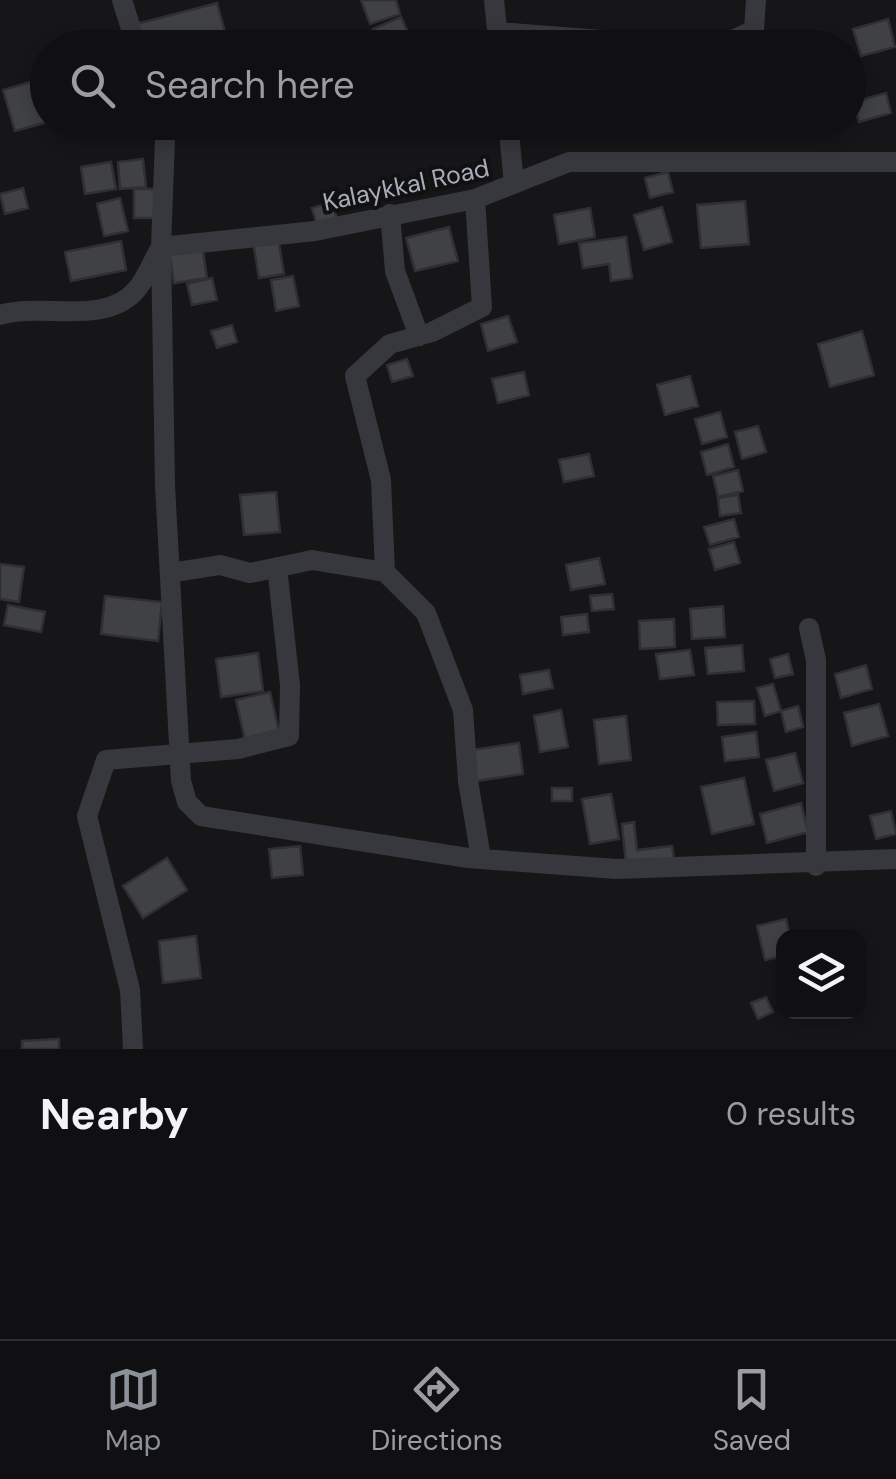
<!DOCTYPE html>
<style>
body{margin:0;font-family:"DM Sans",sans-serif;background:#19191b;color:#f1f3f6}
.controls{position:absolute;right:30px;bottom:30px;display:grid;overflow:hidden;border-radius:20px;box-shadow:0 5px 15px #0003}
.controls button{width:90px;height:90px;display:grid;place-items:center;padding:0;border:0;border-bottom:2px solid #303032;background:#101012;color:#f1f3f6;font:50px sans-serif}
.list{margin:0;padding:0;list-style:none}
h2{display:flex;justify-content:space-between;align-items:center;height:130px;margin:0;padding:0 40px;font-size:42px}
h2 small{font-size:32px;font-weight:400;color:#9c9d9f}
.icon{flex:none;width:55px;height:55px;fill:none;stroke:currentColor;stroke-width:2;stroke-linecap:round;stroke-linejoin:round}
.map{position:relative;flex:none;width:896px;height:1049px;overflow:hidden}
.search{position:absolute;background:#101012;box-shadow:0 5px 15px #0003;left:30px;right:30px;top:30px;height:110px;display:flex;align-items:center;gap:25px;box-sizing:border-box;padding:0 35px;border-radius:55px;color:#9c9d9f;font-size:38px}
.sheet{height:290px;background:#101012}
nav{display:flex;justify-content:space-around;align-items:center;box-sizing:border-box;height:140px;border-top:2px solid #303032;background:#101012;font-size:28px;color:#9c9d9f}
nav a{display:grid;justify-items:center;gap:5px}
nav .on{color:#8c9099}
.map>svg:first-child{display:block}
.building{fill:#404145;stroke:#303034;stroke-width:2.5}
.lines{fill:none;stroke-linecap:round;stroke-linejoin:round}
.street{stroke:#37383d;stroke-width:20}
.labels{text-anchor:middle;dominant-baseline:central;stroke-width:8;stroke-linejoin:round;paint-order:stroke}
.street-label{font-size:25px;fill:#a8adb8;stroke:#111113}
</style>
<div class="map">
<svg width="896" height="1049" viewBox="0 0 896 1049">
<rect width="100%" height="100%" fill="#161618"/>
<path class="building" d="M 361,0 L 396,0 L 400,14 L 370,24 Z
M 217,3 L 228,43 L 139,48 L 133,25 Z
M 401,17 L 415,48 L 381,48 L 373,29 Z
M 888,19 L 895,47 L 861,56 L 853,29 Z
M 37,80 L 48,122 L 15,131 L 3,90 Z
M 886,93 L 891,113 L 859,122 L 853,102 Z
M 143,159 L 146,187 L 120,189 L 118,162 Z
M 111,162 L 116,189 L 85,194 L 81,167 Z
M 668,172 L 673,192 L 650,198 L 645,178 Z
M 23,188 L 28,208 L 5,214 L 0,194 Z
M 134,189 L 160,189 L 160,218 L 134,218 Z
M 120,198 L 128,231 L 104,236 L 97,204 Z
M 745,201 L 749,244 L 701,248 L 697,205 Z
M 332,202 L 337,219 L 317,225 L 312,208 Z
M 662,207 L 672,242 L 644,250 L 634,215 Z
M 590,208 L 595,237 L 559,244 L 554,215 Z
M 449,227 L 458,261 L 415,271 L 406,238 Z
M 626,237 L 632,278 L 611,281 L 609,264 L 583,268 L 579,243 Z
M 278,238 L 284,274 L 259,278 L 253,242 Z
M 121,241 L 126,270 L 71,281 L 65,252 Z
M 202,245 L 207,278 L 174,283 L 169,250 Z
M 293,276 L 299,306 L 276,311 L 271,280 Z
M 212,278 L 217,300 L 192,305 L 187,284 Z
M 508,316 L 517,342 L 488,351 L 481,324 Z
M 232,325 L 237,342 L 217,348 L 211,331 Z
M 862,331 L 874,375 L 830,387 L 818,344 Z
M 407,359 L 413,376 L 392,382 L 387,365 Z
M 524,372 L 529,395 L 498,403 L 492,379 Z
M 690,376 L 698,406 L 665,415 L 657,385 Z
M 720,412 L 727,437 L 702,444 L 695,419 Z
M 758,426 L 766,452 L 742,459 L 735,432 Z
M 728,444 L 734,467 L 707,475 L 701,452 Z
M 589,454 L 594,476 L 564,482 L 559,460 Z
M 738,470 L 743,491 L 718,497 L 713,476 Z
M 276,492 L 280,532 L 244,535 L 240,495 Z
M 738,495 L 741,513 L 720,516 L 718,498 Z
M 734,519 L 739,537 L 710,545 L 704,527 Z
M 734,542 L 740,563 L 715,570 L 709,549 Z
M 599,558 L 605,584 L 571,590 L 566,565 Z
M 0,564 L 24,567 L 19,602 L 0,599 Z
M 612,594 L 614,609 L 592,611 L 590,596 Z
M 105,596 L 162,602 L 158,641 L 101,634 Z
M 8,605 L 45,612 L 41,632 L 4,625 Z
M 723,606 L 725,637 L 692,639 L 690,609 Z
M 587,614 L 589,632 L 563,635 L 561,617 Z
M 674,619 L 675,647 L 640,649 L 639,621 Z
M 742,645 L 744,671 L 708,674 L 705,648 Z
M 690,650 L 694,675 L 660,679 L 656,654 Z
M 258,653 L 263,691 L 221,697 L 216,659 Z
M 788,654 L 793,674 L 775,678 L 770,659 Z
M 866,665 L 872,689 L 841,698 L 835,674 Z
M 549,670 L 553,688 L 523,694 L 520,675 Z
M 773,684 L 781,711 L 765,716 L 757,688 Z
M 270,692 L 280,736 L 246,744 L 236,700 Z
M 754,701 L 755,724 L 718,725 L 717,702 Z
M 879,704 L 888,736 L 852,746 L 844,713 Z
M 798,706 L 803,727 L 786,732 L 781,711 Z
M 561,710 L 568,747 L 540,752 L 534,716 Z
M 626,716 L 631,760 L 599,764 L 594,720 Z
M 756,732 L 759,757 L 725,761 L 722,737 Z
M 519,743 L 523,774 L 476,781 L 472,750 Z
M 795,753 L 803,783 L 774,791 L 766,760 Z
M 744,778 L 754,824 L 712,834 L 701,787 Z
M 552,788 L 572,788 L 572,801 L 552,801 Z
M 611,794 L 619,839 L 590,844 L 582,799 Z
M 801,803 L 808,832 L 767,843 L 760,814 Z
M 891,811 L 896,834 L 876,839 L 870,816 Z
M 634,822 L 637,850 L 672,846 L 674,859 L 626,864 L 622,824 Z
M 300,846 L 303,875 L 272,878 L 269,849 Z
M 167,858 L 187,890 L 143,918 L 123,886 Z
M 786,919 L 790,936 L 784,936 L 784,956 L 765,960 L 757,926 Z
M 196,936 L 201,978 L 163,983 L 159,941 Z
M 766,997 L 773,1012 L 758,1019 L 751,1003 Z
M 59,1039 L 59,1049 L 22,1049 L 22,1041 Z"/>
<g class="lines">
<path class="street" d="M 122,0 L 137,48
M 494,0 L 499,48
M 497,32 L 705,48
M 715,48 L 754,30 L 756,0
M 160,122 L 165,139 L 161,247 L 165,485 L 181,781 L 187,802 L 201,816 L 468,858 L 617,869 L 896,859
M 508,122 L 514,184
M 475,199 L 482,307 L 432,332 L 390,344 L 355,376 L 381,480 L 385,572 L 426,613 L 463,710 L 468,781 L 481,858
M 390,214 L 395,271 L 419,336
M 0,315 C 42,302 106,327 137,289 C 147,277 153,260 161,247 L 315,231 L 475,199 L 569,162 L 896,162
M 170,573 L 220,565 L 250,573 L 312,560 L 385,572
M 809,628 L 816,660 L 816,866
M 133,1049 L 130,990 L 87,816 L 106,760 L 238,749 L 289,736 L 290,685 L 277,567"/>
</g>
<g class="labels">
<g class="street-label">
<text transform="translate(406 185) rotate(-12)">Kalaykkal Road</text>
</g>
</g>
</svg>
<div class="controls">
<button><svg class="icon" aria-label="layers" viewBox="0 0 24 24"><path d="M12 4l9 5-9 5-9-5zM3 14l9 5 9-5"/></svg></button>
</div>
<div class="search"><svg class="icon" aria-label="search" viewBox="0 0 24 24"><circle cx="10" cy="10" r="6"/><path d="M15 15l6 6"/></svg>Search here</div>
</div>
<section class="sheet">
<h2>Nearby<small>0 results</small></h2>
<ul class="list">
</ul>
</section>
<nav>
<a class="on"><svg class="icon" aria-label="map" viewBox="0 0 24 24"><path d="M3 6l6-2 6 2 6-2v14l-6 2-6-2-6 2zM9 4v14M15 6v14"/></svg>Map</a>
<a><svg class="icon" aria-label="directions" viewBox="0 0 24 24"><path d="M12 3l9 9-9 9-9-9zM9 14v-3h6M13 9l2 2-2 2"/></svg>Directions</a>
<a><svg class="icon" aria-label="saved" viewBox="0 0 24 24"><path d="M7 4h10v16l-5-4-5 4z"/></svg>Saved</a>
</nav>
